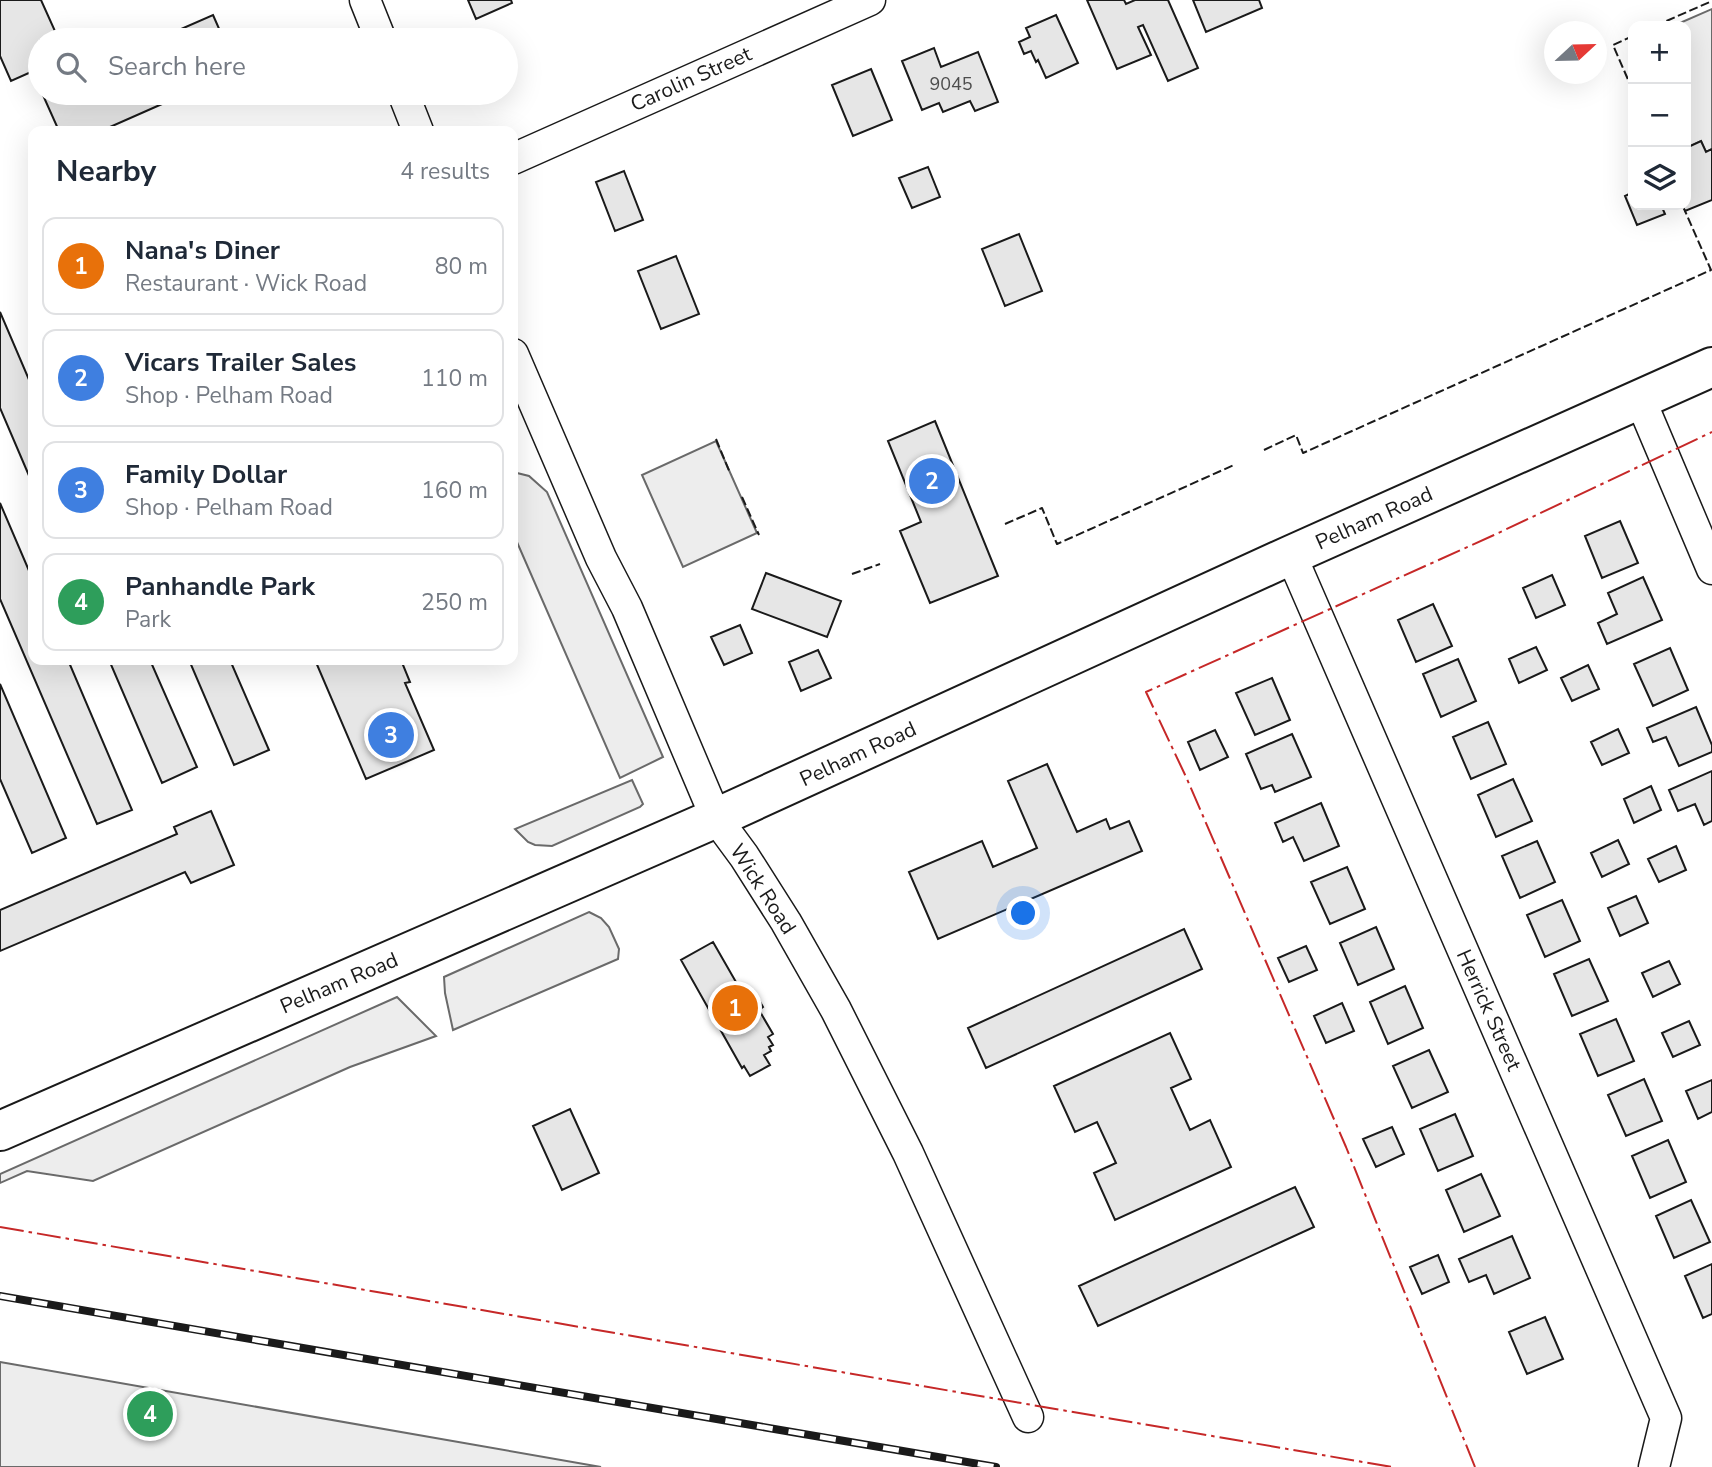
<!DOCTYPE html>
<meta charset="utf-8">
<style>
body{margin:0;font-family:"Nunito Sans",sans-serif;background:#f2f2f3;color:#1f2937}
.controls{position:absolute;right:21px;top:21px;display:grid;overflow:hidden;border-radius:14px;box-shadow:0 7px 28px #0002}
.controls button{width:63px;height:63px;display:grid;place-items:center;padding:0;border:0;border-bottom:2px solid #e0e1e3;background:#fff;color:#1f2937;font:35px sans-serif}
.compass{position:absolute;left:1544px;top:21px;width:63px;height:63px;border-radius:50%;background:#fff;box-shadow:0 7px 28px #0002;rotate:68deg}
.you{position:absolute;left:1024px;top:914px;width:24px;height:24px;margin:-18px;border:5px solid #fff;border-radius:50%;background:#1a73e8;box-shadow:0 0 0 10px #1a73e833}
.badge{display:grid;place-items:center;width:46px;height:46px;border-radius:50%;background:#c62828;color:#fff;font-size:23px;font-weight:700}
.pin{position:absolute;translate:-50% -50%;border:4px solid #fff;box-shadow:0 2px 7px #0006}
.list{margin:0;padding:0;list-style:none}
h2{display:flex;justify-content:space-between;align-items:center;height:91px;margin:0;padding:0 28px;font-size:30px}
h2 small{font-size:23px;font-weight:400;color:#747a83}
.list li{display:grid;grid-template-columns:46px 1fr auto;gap:21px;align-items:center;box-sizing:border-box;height:98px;margin:0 14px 14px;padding:0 14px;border:2px solid #e0e1e3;border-radius:14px}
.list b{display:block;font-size:26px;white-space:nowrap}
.list p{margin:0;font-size:23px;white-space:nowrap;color:#747a83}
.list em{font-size:23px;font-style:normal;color:#747a83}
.icon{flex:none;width:38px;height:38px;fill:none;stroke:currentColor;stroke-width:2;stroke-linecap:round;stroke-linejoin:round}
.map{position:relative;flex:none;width:1712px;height:1467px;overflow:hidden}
.search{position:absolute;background:#fff;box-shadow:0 7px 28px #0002;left:28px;top:28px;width:490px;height:77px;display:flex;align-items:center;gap:18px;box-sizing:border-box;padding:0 24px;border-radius:38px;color:#747a83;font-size:26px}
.panel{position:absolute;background:#fff;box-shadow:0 7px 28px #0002;left:28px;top:126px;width:490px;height:539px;border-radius:14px}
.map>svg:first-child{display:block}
.built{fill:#ededed;stroke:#6a6a6a;stroke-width:2}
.building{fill:#e6e6e6;stroke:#1a1a1a;stroke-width:2}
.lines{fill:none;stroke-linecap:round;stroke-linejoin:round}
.minor-casing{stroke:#1a1a1a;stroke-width:33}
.major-casing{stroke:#1a1a1a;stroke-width:42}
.minor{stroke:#fff;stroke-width:30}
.major{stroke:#fff;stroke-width:38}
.rail-casing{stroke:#1a1a1a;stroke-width:8}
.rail{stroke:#fff;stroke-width:5;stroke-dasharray:16;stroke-linecap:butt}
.fence{stroke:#1a1a1a;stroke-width:2;stroke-dasharray:9 3.5;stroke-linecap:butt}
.power{stroke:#c62828;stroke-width:2;stroke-dasharray:24 5 3.5 5;stroke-linecap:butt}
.labels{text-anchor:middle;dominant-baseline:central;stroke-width:5;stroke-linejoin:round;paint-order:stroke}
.number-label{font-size:18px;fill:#4d4d4d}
.street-label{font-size:21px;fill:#1a1a1a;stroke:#fff}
</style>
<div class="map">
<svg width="1712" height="1467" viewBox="0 0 1712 1467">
<rect width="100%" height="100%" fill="#fff"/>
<path class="built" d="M 1712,9 L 1712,149 L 1706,152 L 1701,141 L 1686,148 L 1686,26 L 1673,26 Z
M 716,441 L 757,533 L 683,567 L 642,475 Z
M 513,472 L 529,476 L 547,492 L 663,757 L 620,778 L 513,533 Z
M 632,780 L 643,804 L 640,807 L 552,846 L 535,845 L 528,842 L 515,829 Z
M 589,912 L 601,918 L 609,927 L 619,949 L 618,959 L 453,1030 L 445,993 L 444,977 Z
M 397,997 L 436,1036 L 350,1067 L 93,1181 L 27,1171 L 0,1183 L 0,1174 Z
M 0,1362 L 601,1467 L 0,1467 Z"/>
<path class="building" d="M 0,0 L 41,0 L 59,40 L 40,40 L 40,68 L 11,81 L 0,56 Z
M 468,0 L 511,0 L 512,3 L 476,19 Z
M 1087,0 L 1124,0 L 1126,4 L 1135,0 L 1168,0 L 1198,68 L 1168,81 L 1143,25 L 1138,27 L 1151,55 L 1117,69 Z
M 1193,0 L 1259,0 L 1262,8 L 1206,32 Z
M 213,15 L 224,40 L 156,40 Z
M 1056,15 L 1078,63 L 1046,78 L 1038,60 L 1036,62 L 1031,51 L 1024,54 L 1019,42 L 1030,37 L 1026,28 Z
M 934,48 L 941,67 L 978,52 L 998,102 L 975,111 L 970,101 L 943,112 L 939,103 L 922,110 L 902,61 Z
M 871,69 L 892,120 L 853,136 L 832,85 Z
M 42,93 L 187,93 L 101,131 L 59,131 Z
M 1701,141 L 1706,152 L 1712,149 L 1712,200 L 1685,211 L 1682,205 L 1686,205 L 1686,148 Z
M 928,167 L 940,197 L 912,208 L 899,178 Z
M 624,171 L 643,220 L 615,231 L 596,182 Z
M 1633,192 L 1633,205 L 1661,205 L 1665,214 L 1637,225 L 1625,196 Z
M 1019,234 L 1042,291 L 1005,306 L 982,249 Z
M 676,256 L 699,314 L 661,329 L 638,271 Z
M 0,312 L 33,389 L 33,485 L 0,408 Z
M 935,421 L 998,576 L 930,603 L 900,531 L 921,522 L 888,441 Z
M 0,503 L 33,580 L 33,660 L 68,660 L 132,810 L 97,824 L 0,599 Z
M 1620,521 L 1638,563 L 1602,578 L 1585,536 Z
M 766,573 L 841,601 L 827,637 L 752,609 Z
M 1552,575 L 1565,605 L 1536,618 L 1523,588 Z
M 1643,577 L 1662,620 L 1607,644 L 1598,623 L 1617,614 L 1608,593 Z
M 1433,604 L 1452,646 L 1416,662 L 1398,620 Z
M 740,625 L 752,653 L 724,665 L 711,637 Z
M 1536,647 L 1547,670 L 1519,683 L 1509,659 Z
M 1670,648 L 1688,690 L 1653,706 L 1634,664 Z
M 818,650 L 831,678 L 801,691 L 789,662 Z
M 1458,659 L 1476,701 L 1441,717 L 1423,674 Z
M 109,660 L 150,660 L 197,767 L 162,783 Z
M 189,660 L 230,660 L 269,750 L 234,765 Z
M 315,660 L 401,660 L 410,682 L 405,683 L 434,750 L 366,779 Z
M 1588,665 L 1599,689 L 1572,701 L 1561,678 Z
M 1272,678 L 1290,720 L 1255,735 L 1236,693 Z
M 0,684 L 66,838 L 32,853 L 0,779 Z
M 1696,707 L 1712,745 L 1712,752 L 1679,766 L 1666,737 L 1653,742 L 1647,728 Z
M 1488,722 L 1506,764 L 1471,779 L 1453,737 Z
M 1618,729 L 1629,753 L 1602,765 L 1591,742 Z
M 1215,730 L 1228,757 L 1200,770 L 1188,742 Z
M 1292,734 L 1311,777 L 1275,792 L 1272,785 L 1261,789 L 1246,754 Z
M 1047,764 L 1077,832 L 1106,819 L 1110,829 L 1129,821 L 1142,851 L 938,939 L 909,872 L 982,841 L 993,867 L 1037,848 L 1008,781 Z
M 1712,771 L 1712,821 L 1704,825 L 1695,804 L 1678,811 L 1669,790 Z
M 1513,779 L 1532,821 L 1496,837 L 1478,795 Z
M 1651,786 L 1661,810 L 1634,823 L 1624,799 Z
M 1321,803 L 1339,846 L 1304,861 L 1293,837 L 1283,842 L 1275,823 Z
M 211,811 L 234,865 L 191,883 L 185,872 L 0,951 L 0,910 L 177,834 L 174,827 Z
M 1618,840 L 1629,864 L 1602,877 L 1591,853 Z
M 1537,841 L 1555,882 L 1520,898 L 1502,856 Z
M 1676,846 L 1686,870 L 1659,882 L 1648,859 Z
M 1347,867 L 1365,909 L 1330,924 L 1311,882 Z
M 1636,896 L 1648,923 L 1620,936 L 1608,908 Z
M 1562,900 L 1580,941 L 1545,957 L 1527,915 Z
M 1376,927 L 1394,969 L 1358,985 L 1340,943 Z
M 1184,929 L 1202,969 L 986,1068 L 968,1028 Z
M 713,942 L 744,996 L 754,991 L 763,1007 L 759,1010 L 773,1034 L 768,1037 L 773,1045 L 769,1047 L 771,1051 L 764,1055 L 770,1065 L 750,1076 L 744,1066 L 742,1068 L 681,960 Z
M 1306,946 L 1317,970 L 1289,982 L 1278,958 Z
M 1589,959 L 1608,1001 L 1572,1016 L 1554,974 Z
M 1669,961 L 1680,984 L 1653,997 L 1642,973 Z
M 1405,986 L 1423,1028 L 1388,1044 L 1370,1002 Z
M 1342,1003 L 1354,1031 L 1326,1043 L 1314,1016 Z
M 1616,1019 L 1634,1061 L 1598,1076 L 1580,1034 Z
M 1689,1021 L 1700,1045 L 1673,1057 L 1662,1033 Z
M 1170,1033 L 1191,1079 L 1171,1088 L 1190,1130 L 1210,1120 L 1231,1167 L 1115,1220 L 1094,1173 L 1116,1163 L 1097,1122 L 1075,1132 L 1054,1086 Z
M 1429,1050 L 1448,1092 L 1412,1108 L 1393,1066 Z
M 1644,1079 L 1662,1121 L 1626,1136 L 1608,1095 Z
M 1712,1080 L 1712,1112 L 1698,1119 L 1686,1091 Z
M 570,1109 L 599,1173 L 562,1190 L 533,1126 Z
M 1455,1114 L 1473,1156 L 1438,1171 L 1420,1129 Z
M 1392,1127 L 1404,1154 L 1376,1167 L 1363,1139 Z
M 1668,1140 L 1686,1182 L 1650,1198 L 1632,1156 Z
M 1481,1174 L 1500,1216 L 1464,1232 L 1446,1190 Z
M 1295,1187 L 1314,1227 L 1098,1326 L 1079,1286 Z
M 1691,1200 L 1710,1242 L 1674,1258 L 1656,1216 Z
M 1512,1236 L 1530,1278 L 1494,1294 L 1486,1275 L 1469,1282 L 1459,1259 Z
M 1438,1255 L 1449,1282 L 1422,1294 L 1410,1267 Z
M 1712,1264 L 1712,1314 L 1703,1318 L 1685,1276 Z
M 1545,1317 L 1563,1359 L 1527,1374 L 1509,1332 Z"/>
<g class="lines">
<defs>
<path id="minor" d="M 365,0 L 381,40
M 403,93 L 418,131
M 513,159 L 870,0
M 513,354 L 601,558 L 627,608 L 716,818 L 744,856 L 786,922 L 836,1010 L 908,1153 L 1028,1417
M 1640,399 L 1712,569
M 1291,555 L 1666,1418 L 1654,1467"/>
<path id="major" d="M 0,1131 L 716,818 L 1291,555 L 1712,367"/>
</defs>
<use href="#minor" class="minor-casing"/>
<use href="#major" class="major-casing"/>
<use href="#minor" class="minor"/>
<use href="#major" class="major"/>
<defs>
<path id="rail" d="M 0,1296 L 996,1467"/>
</defs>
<use href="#rail" class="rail-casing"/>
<use href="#rail" class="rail"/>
<path class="fence" d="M 1655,26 L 1712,1
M 1633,36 L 1613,45 L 1633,91
M 716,439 L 730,473
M 1264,450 L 1296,435 L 1303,453 L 1711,270 L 1685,211
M 742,497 L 759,535
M 1005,524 L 1042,508 L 1057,544 L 1234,465
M 852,574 L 880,564"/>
<path class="power" d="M 0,1227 L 1392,1467
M 1475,1467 L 1346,1147 L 1187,779 L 1146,692 L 1494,535 L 1712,432"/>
</g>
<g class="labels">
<g class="number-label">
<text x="951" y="84">9045</text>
</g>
<g class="street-label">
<text transform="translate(691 79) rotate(-24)">Carolin Street</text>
<text transform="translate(1374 518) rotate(-24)">Pelham Road</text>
<text transform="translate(858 754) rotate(-25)">Pelham Road</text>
<text transform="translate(763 889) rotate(57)">Wick Road</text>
<text transform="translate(339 983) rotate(-23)">Pelham Road</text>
<text transform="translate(1489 1010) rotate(66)">Herrick Street</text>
</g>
</g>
</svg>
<div class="controls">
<button>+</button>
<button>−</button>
<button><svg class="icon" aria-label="layers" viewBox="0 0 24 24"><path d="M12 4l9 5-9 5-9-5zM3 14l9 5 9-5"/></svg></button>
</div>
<svg class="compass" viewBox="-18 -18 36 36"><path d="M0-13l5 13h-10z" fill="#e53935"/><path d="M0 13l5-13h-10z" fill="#747a83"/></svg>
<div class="you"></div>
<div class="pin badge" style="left:735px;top:1008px;background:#e8710a">1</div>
<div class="pin badge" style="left:932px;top:481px;background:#3f7fe0">2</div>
<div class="pin badge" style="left:391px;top:735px;background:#3f7fe0">3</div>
<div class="pin badge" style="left:150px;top:1414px;background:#2e9e5b">4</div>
<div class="search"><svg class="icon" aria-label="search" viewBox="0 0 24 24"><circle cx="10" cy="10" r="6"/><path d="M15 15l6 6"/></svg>Search here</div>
<section class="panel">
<h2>Nearby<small>4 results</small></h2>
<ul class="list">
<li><span class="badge" style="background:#e8710a">1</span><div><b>Nana's Diner</b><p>Restaurant · Wick Road</p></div><em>80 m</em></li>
<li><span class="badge" style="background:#3f7fe0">2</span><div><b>Vicars Trailer Sales</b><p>Shop · Pelham Road</p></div><em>110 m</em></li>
<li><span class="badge" style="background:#3f7fe0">3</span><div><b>Family Dollar</b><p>Shop · Pelham Road</p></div><em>160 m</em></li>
<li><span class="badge" style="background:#2e9e5b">4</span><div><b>Panhandle Park</b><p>Park</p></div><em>250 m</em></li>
</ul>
</section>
</div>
